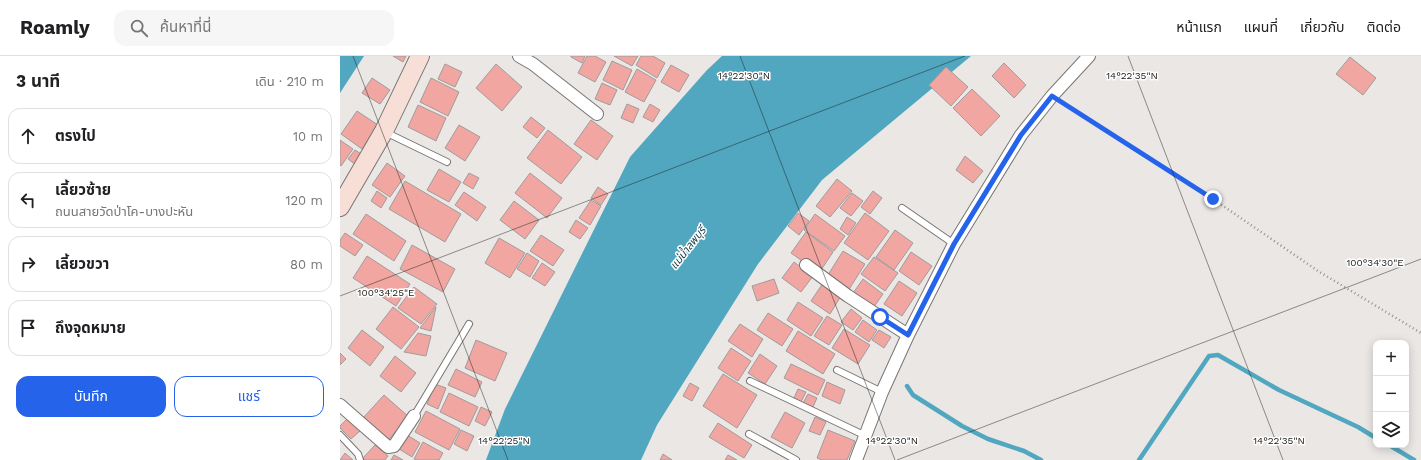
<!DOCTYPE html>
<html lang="th">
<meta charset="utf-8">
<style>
body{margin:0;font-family:"Work Sans","Noto Sans Thai",sans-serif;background:#f6f6f6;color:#202124}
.controls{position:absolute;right:12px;bottom:12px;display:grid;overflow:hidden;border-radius:8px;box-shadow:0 2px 10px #0003}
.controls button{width:36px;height:36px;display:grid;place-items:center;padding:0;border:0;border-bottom:1px solid #e0e0e0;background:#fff;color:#202124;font:20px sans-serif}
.stop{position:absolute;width:12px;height:12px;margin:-9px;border:3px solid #2563eb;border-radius:50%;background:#fff}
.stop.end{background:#2563eb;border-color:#fff;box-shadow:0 1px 4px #0008}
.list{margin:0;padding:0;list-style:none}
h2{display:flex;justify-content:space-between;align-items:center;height:52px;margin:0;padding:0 16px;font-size:17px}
h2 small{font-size:13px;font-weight:400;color:#757577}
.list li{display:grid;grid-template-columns:26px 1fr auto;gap:12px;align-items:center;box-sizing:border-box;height:56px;margin:0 8px 8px;padding:0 8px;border:1px solid #e0e0e0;border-radius:12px}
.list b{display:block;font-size:15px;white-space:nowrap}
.list p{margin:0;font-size:13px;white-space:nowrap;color:#757577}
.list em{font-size:13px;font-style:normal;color:#757577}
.actions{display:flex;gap:8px;padding:12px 16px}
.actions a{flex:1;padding:9px 0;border:1px solid #2563eb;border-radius:12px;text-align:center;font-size:14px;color:#2563eb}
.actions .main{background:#2563eb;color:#fff}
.icon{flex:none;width:22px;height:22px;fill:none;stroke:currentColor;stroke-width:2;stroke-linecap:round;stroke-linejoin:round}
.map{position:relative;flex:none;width:1081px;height:404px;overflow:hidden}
header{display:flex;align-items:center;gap:24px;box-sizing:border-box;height:56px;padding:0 20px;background:#fff;border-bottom:1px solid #e0e0e0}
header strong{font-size:19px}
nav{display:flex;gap:22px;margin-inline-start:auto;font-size:14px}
.search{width:280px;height:36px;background:#f6f6f6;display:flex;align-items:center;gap:10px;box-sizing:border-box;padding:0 14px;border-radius:12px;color:#757577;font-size:15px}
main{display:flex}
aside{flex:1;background:#fff}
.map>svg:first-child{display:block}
.water{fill:#50a7bf}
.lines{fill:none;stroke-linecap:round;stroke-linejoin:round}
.stream{stroke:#50a7bf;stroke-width:4.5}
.building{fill:#f1a6a1;stroke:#a09c9c}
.service-casing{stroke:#787573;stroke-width:8}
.minor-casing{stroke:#787573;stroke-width:14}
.secondary-casing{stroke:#787573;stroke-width:20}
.path{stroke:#939190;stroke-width:2.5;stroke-dasharray:1 3;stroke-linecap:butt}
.service{stroke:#fff;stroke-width:6}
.minor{stroke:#fff;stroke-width:12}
.secondary{stroke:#f7dfd8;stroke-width:18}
.route{stroke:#2563eb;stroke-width:5}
.ticks{fill:none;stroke:#191817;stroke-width:1;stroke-opacity:0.45}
.labels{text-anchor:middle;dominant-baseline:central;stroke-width:3;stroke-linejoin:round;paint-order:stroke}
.water-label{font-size:11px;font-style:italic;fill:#173f4a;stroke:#fff}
.ticks-label{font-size:10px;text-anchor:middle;fill:#191817;stroke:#fff;stroke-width:3;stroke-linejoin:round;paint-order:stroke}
</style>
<header>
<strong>Roamly</strong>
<div class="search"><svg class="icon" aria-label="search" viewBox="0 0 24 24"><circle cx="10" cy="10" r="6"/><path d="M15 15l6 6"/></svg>ค้นหาที่นี่</div>
<nav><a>หน้าแรก</a><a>แผนที่</a><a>เกี่ยวกับ</a><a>ติดต่อ</a></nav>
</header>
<main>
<aside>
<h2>3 นาที<small>เดิน · 210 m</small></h2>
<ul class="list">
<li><svg class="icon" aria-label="ahead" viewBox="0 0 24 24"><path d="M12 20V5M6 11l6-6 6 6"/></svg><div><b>ตรงไป</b></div><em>10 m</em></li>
<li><svg class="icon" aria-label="left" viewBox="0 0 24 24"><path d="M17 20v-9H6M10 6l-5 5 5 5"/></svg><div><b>เลี้ยวซ้าย</b><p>ถนนสายวัดป่าโค-บางปะหัน</p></div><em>120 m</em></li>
<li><svg class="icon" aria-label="right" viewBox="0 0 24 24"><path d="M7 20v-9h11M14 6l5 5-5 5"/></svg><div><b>เลี้ยวขวา</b></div><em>80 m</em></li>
<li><svg class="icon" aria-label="arrive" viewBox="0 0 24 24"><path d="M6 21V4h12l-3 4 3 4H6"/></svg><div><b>ถึงจุดหมาย</b></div></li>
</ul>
<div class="actions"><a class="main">บันทึก</a><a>แชร์</a></div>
</aside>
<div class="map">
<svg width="1081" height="404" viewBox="0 0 1081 404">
<rect width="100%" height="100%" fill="#eae7e5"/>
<path class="water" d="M 0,0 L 24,0 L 0,37 Z
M 382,0 L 631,0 L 482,124 L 418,208 L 317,369 L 301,404 L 146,404 L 165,353 L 290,101 L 367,14 Z"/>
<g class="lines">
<path class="stream" d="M 567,330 L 573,339 L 622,370 L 648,383 L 684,395 L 701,404
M 1049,389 L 1074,404
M 799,404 L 869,300 L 878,299 L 939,334 L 1018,371 L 1036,382"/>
</g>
<path class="building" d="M 53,0 L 66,0 L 63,6 Z
M 231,0 L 245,0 L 242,7 L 231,1 Z
M 247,0 L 255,0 L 266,6 L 255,26 L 238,17 Z
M 274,0 L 298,0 L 292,10 Z
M 301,0 L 313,0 L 325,7 L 317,22 L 296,9 Z
M 1010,1 L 1036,22 L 1023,39 L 996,18 Z
M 272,5 L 292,14 L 283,34 L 263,24 Z
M 664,7 L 686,29 L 674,42 L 652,20 Z
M 105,8 L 122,16 L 115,31 L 98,23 Z
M 156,8 L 182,31 L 162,55 L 136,32 Z
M 331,9 L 349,19 L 339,36 L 321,26 Z
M 606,11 L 628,31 L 611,50 L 589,29 Z
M 297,13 L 316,24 L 304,46 L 285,36 Z
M 32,22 L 50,34 L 40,48 L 22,37 Z
M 91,22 L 119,36 L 108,60 L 80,46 Z
M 262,27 L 277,34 L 270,49 L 255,43 Z
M 632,33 L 660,60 L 641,80 L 613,52 Z
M 287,48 L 299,53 L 293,67 L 281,62 Z
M 310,48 L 320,54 L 313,66 L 303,61 Z
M 78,49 L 106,62 L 96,85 L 68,71 Z
M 17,55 L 38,69 L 22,93 L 1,78 Z
M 191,61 L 205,72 L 197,82 L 183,71 Z
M 251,64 L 273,80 L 257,104 L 234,88 Z
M 119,69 L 140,81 L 125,105 L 105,92 Z
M 208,74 L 242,101 L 221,128 L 187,102 Z
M 0,84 L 13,93 L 1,110 L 0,109 Z
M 15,94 L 23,99 L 16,109 L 8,103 Z
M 625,100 L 643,115 L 633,127 L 616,114 Z
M 47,107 L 65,120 L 50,141 L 32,129 Z
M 99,113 L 121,126 L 109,146 L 87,134 Z
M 129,117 L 139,122 L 133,133 L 123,127 Z
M 190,117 L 222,142 L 207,162 L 175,137 Z
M 497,123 L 512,135 L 490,161 L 476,150 Z
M 65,125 L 121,158 L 105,186 L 49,153 Z
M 258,131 L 268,138 L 261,149 L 251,142 Z
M 37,135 L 47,142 L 41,152 L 31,145 Z
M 533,135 L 542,142 L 530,158 L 521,151 Z
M 124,136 L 146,151 L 137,165 L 115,149 Z
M 512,137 L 523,145 L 511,160 L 500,152 Z
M 251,144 L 261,150 L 250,169 L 239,162 Z
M 174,145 L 199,164 L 185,183 L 160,164 Z
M 458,157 L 469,165 L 459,179 L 448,170 Z
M 525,157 L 549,175 L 528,204 L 504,187 Z
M 26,158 L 66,185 L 54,205 L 13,178 Z
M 475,158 L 505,180 L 494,195 L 464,174 Z
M 507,161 L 516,167 L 508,179 L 500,173 Z
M 236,164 L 248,172 L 240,183 L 229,176 Z
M 555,174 L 573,187 L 554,214 L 536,201 Z
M 466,176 L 493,196 L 479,217 L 451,197 Z
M 5,177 L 23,189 L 15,200 L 0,190 L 0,184 Z
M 201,179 L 224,194 L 213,210 L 190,195 Z
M 159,182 L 185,197 L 170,222 L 145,207 Z
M 72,189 L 115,213 L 103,236 L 60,213 Z
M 503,195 L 525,208 L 508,235 L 486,222 Z
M 571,196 L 592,210 L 579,229 L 559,215 Z
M 187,197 L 199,205 L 190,221 L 177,213 Z
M 27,200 L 70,228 L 56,250 L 13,222 Z
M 534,201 L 558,217 L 545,235 L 521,218 Z
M 454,206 L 473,220 L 461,236 L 442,222 Z
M 202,207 L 215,216 L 205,230 L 192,222 Z
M 434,223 L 439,237 L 417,245 L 412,230 Z
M 523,223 L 543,238 L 531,255 L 511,240 Z
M 559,225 L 577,237 L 562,260 L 544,248 Z
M 483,227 L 501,240 L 490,258 L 471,245 Z
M 74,231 L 97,248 L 81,268 L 58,252 Z
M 458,246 L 483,262 L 471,280 L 447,264 Z
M 53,251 L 79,271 L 61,293 L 36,273 Z
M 96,251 L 91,275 L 80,272 Z
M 511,253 L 522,262 L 513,274 L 501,266 Z
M 428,257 L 453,273 L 442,290 L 417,274 Z
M 487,260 L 502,269 L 489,289 L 474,280 Z
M 523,264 L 537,274 L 529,286 L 515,276 Z
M 400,268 L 423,283 L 412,301 L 388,285 Z
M 504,273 L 530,289 L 518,308 L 492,292 Z
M 22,274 L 44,291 L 30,310 L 8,292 Z
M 539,274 L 551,281 L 544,292 L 532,284 Z
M 458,275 L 495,298 L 483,318 L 446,295 Z
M 78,277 L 91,280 L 86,300 L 64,296 Z
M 136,284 L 167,297 L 155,325 L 125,312 Z
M 391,292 L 411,305 L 398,325 L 378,312 Z
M 0,297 L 6,303 L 0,309 Z
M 420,298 L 437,310 L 425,328 L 408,317 Z
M 55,300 L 76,317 L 61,336 L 40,320 Z
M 451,308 L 485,324 L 478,339 L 444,322 Z
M 116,313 L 142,326 L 135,341 L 108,329 Z
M 383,318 L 417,339 L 397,372 L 363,350 Z
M 487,326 L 505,334 L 500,348 L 482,340 Z
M 350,327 L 359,332 L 352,345 L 343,340 Z
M 95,328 L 106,332 L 98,353 L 87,348 Z
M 458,333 L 466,336 L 461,346 L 454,342 Z
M 109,337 L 138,351 L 129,370 L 100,356 Z
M 468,338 L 477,342 L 473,351 L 463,347 Z
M 44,339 L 69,361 L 48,384 L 23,362 Z
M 141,351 L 152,356 L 145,370 L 135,365 Z
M 86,355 L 120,373 L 109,394 L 75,376 Z
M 445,356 L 465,367 L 452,392 L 431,381 Z
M 475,361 L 486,366 L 480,379 L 469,375 Z
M 8,362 L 20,375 L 11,383 L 0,372 L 0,370 Z
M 378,367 L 412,389 L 404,402 L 369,381 Z
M 121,374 L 134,380 L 127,395 L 114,388 Z
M 488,374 L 515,385 L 507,404 L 482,404 L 477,402 Z
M 67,379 L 80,387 L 72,401 L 59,393 Z
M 83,386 L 103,397 L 99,404 L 77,404 L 74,403 Z
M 35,389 L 48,400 L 45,404 L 25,404 L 23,402 Z
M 5,397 L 13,404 L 0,404 Z
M 323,398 L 332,404 L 320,404 Z
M 54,399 L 63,404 L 51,404 Z
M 388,399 L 397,404 L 385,404 Z"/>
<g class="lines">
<defs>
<path id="service" d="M 45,76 L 107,106
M 562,152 L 614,188
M 497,314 L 542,336
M 410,325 L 526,380
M 74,360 L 129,268
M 409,378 L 456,404
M 0,379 L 18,398 L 20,404"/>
<path id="minor" d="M 179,0 L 193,8 L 257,58
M 466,209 L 508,240 L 568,279
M 0,349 L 48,391 L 54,390 L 74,360
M 516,404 L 542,336 L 568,279 L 614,188 L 681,79 L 712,40 L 749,0"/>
<path id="secondary" d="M 0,151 L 44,75 L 80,0"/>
</defs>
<use href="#service" class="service-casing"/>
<use href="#minor" class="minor-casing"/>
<use href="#secondary" class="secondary-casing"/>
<path class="path" d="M 723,47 L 873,143 L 978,215 L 1081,277"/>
<use href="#service" class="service"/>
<use href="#minor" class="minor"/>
<use href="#secondary" class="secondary"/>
</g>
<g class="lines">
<path class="route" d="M 540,261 L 568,279 L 614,188 L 681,79 L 712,40 L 873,143"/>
</g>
<path class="ticks" d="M 13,0 L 168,404M 400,0 L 555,404M 788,0 L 943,404M 0,240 L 625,0M 557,404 L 1081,203"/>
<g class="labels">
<g class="water-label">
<text transform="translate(348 192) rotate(-52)">แม่น้ำลพบุรี</text>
</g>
</g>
<g class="ticks-label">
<text x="404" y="23">14°22'30"N</text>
<text x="792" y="23">14°22'35"N</text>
<text x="1035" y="210">100°34'30"E</text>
<text x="46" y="240">100°34'25"E</text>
<text x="164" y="388">14°22'25"N</text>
<text x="552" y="388">14°22'30"N</text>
<text x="939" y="388">14°22'35"N</text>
</g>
</svg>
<div class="controls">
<button>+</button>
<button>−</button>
<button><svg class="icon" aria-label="layers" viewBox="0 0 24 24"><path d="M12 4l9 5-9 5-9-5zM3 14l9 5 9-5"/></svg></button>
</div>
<div class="stop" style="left:540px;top:261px"></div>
<div class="stop end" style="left:873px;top:143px"></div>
</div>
</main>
